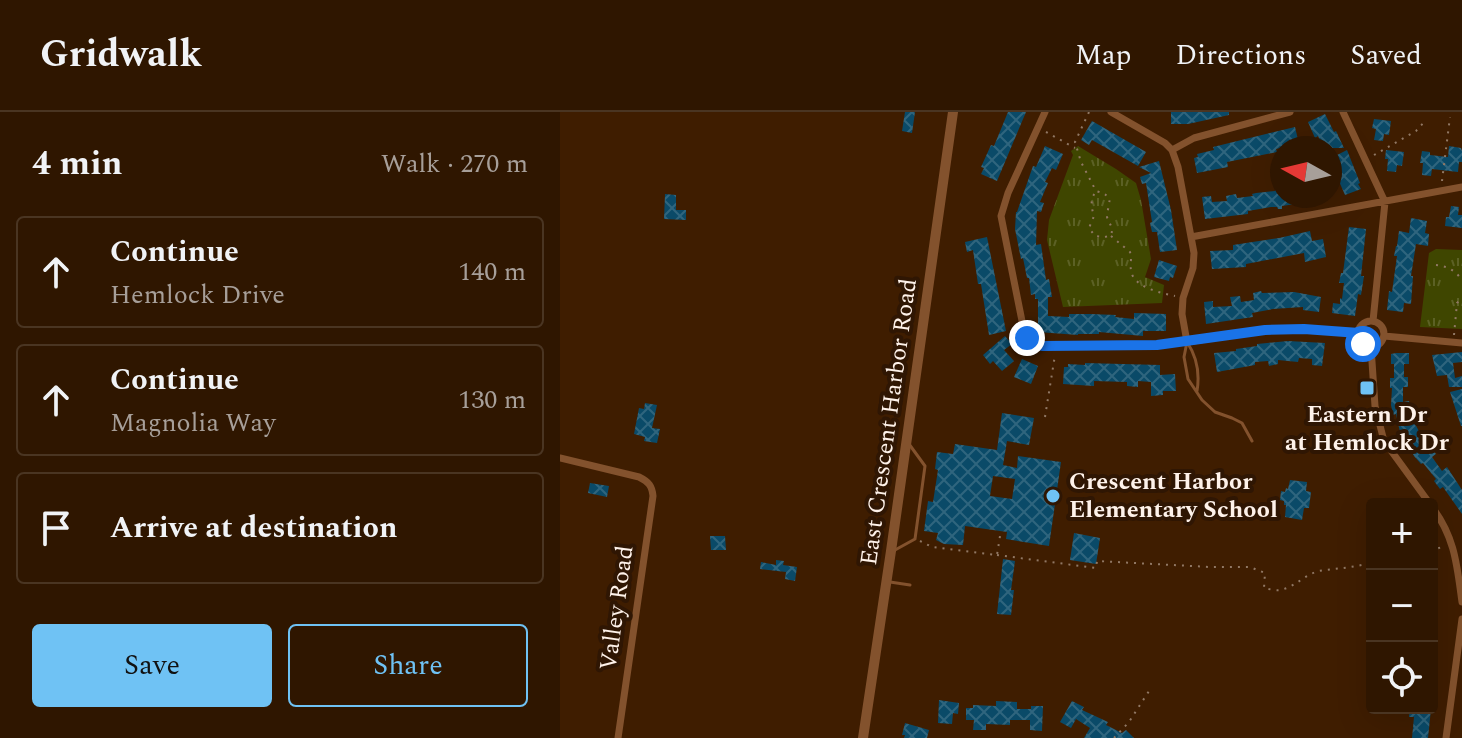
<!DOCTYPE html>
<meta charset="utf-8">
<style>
body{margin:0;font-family:Spectral,serif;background:#371f0a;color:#f1f3f6}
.controls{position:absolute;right:24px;bottom:24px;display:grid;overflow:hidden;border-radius:8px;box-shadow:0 8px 32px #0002}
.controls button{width:72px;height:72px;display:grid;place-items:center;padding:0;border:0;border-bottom:2px solid #4a3522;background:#2f1600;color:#f1f3f6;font:40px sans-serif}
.compass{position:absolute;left:710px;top:24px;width:72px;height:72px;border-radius:50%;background:#2f1600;box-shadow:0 8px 32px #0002;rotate:278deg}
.stop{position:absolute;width:24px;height:24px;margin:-18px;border:6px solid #1a73e8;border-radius:50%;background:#fff}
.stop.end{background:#1a73e8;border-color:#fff;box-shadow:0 2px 8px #0008}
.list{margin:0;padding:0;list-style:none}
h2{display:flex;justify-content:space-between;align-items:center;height:104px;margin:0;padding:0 32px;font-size:34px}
h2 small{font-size:26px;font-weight:400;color:#a79f99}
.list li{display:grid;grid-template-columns:52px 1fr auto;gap:24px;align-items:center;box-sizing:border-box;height:112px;margin:0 16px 16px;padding:0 16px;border:2px solid #4a3522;border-radius:8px}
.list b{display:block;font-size:30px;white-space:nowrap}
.list p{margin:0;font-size:26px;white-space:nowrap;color:#a79f99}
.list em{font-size:26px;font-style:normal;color:#a79f99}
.actions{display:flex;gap:16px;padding:24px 32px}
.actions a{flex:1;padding:18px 0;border:2px solid #6fc2f4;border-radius:8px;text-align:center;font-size:28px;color:#6fc2f4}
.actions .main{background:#6fc2f4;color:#111}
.icon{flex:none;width:44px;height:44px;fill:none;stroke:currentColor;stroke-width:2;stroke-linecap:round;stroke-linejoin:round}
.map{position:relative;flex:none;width:902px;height:626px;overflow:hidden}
header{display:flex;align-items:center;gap:48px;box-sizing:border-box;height:112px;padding:0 40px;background:#2f1600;border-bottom:2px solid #4a3522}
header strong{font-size:38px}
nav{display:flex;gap:44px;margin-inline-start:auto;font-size:28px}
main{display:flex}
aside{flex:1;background:#2f1600}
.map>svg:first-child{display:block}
.park{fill:url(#park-tufts)}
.building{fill:url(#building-cross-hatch);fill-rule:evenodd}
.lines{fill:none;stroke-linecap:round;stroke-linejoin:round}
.path{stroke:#917864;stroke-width:2;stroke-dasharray:2 6;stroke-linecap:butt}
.lane{stroke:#83522d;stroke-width:3}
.street{stroke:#83522d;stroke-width:7}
.secondary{stroke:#83522d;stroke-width:10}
.route{stroke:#1a73e8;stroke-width:10}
.poi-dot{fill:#6fc2f4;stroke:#2f1603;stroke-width:3}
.labels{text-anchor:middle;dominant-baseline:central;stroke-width:8;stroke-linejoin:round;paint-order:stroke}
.poi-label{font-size:24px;font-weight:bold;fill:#fef2ea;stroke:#2f1603}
.street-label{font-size:24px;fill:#fef2ea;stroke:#2f1603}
</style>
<header>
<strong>Gridwalk</strong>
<nav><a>Map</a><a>Directions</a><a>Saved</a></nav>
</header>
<main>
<aside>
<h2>4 min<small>Walk · 270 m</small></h2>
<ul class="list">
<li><svg class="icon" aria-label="ahead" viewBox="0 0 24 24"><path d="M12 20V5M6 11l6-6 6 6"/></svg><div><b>Continue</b><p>Hemlock Drive</p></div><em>140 m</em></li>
<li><svg class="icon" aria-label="ahead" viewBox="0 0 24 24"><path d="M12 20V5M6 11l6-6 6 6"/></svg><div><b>Continue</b><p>Magnolia Way</p></div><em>130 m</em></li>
<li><svg class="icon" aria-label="arrive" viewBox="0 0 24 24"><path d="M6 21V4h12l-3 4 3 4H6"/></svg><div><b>Arrive at destination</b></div></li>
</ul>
<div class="actions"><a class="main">Save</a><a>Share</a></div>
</aside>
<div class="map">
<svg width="902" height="626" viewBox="0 0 902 626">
<defs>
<pattern id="park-tufts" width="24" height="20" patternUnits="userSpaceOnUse" patternTransform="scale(2)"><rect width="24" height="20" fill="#3f4600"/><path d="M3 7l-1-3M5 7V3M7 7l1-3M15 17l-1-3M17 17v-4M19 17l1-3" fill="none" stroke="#5c6125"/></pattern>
<pattern id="building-cross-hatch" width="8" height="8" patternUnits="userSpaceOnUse" patternTransform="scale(2)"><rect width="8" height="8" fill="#0a4a68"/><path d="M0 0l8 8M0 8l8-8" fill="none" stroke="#2f657e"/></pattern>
</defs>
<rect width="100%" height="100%" fill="#3f1d00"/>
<path class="park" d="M 518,34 L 556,57 L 576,71 L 581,88 L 591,147 L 585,165 L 604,173 L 602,191 L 503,195 L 487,128 L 489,108 L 513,43 L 511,39 Z
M 876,137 L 902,138 L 902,217 L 860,215 L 869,141 Z"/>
<path class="building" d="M 345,0 L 355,0 L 352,21 L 342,19 Z
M 448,0 L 466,0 L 437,69 L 421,62 L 424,56 L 421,55 L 431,33 L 434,34 Z
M 611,0 L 669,0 L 669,3 L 628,12 L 611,12 Z
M 765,2 L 774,20 L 776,19 L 784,36 L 764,36 L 758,24 L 755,26 L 748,10 Z
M 814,7 L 831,9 L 829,23 L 824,22 L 823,29 L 814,28 L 816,17 L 812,16 Z
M 532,9 L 586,40 L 578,54 L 532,28 L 529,33 L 521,28 Z
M 735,15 L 740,36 L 730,36 L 729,34 L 716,37 L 717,40 L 667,50 L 668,55 L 637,61 L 634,46 L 638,45 L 637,42 L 654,38 L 653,35 Z
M 485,34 L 503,42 L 496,58 L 492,56 L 485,70 L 488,71 L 480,90 L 484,91 L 481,100 L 477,99 L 476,133 L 481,132 L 486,168 L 489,167 L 492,185 L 488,185 L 488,204 L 509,205 L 509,202 L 531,202 L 556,203 L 555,205 L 574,207 L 574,201 L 606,202 L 606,219 L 583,219 L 583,224 L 539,220 L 539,222 L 518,222 L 518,223 L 478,220 L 478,187 L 475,187 L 475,182 L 471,183 L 469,166 L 467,166 L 463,146 L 461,147 L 455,117 L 456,100 L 457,100 L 473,54 L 476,55 Z
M 889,34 L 901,36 L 902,39 L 902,50 L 899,50 L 898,60 L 872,57 L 871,64 L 862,63 L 863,51 L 860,51 L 862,39 L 870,40 L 870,43 L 888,45 Z
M 787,38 L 800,71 L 798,72 L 801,77 L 785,83 L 778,67 L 780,66 L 771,46 Z
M 826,38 L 844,40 L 842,54 L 837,53 L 836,60 L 827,59 L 828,47 L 825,47 Z
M 599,49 L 611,98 L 617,138 L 600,140 L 597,120 L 592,120 L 590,111 L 592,110 L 586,71 L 582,72 L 580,65 L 591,61 L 579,55 Z
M 722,75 L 722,84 L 762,84 L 762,88 L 722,94 L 722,97 L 718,97 L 717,95 L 711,95 L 688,99 L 688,102 L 645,107 L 642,85 L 651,84 L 652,90 L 667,89 L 666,84 L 676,82 L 677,86 L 693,84 L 692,82 L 696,81 L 715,79 L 715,76 Z
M 105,82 L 116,83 L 116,98 L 126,98 L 126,108 L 104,107 Z
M 891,94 L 899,95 L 898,103 L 902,103 L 902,116 L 885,114 L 886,105 L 889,105 Z
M 851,106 L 867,109 L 865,121 L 869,122 L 868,134 L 856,132 L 851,164 L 853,164 L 851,192 L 844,191 L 843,200 L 827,198 L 829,179 L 832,180 L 837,144 L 834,144 L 836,134 L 837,134 L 839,119 L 849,121 Z
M 789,115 L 806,117 L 801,164 L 804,164 L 801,183 L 798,182 L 795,204 L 772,201 L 773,191 L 780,192 L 780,186 L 782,187 L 784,171 L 779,171 L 781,161 L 783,161 Z
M 750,119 L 752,129 L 763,127 L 766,145 L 745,150 L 744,141 L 686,152 L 686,155 L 652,157 L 650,139 L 673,138 L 673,133 L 719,126 Z
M 427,125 L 446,219 L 429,223 L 421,172 L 418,172 L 413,138 L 407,140 L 405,130 Z
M 599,148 L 617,154 L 613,166 L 610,165 L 609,169 L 594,165 Z
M 701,179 L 702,181 L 734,180 L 761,185 L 759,200 L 743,198 L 743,195 L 713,197 L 692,201 L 693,205 L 646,212 L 644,190 L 653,189 L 653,195 L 672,194 L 670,185 L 680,184 L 681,190 L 694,188 L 693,181 Z
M 445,224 L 452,232 L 444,238 L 454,249 L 442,259 L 433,249 L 430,252 L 423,243 Z
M 728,229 L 765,231 L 762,254 L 752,253 L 752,247 L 739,246 L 738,250 L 718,248 L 718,252 L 709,254 L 708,249 L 695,250 L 695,253 L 657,260 L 654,241 L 676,239 L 676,237 L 697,234 L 697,232 Z
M 902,240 L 902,250 L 893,251 L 895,266 L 902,264 L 902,275 L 889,275 L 887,263 L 877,264 L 872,243 Z
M 836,241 L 849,241 L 849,252 L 844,252 L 844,265 L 848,265 L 848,275 L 843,275 L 843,290 L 849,289 L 853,308 L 861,323 L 876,342 L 872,345 L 882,359 L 887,355 L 902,378 L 902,402 L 883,375 L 880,377 L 874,369 L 876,367 L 863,351 L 861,352 L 854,344 L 840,320 L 836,302 L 833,303 L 831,293 L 832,276 L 830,276 L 830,266 L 834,266 L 834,252 L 831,252 L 831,242 Z
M 462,247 L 478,254 L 471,272 L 454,265 Z
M 525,251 L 600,253 L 600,263 L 615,262 L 616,279 L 603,279 L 603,283 L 591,284 L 591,270 L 578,269 L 578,275 L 567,274 L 567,270 L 534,269 L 534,274 L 503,272 L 504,255 L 508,255 L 508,252 L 525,253 Z
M 902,277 L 902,314 L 901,314 L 890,280 Z
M 85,291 L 97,293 L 92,316 L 100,317 L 97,331 L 84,329 L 85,325 L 74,322 L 79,296 L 84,297 Z
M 442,301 L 474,306 L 469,333 L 447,329 L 443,353 L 457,356 L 458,344 L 501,350 L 489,434 L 446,427 L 447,420 L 405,414 L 403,433 L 384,432 L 376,428 L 378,421 L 364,419 L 368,389 L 373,390 L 378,358 L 375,357 L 377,340 L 393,342 L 395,332 L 437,338 ZM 433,364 L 455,367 L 452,387 L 430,384 Z
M 730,368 L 747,370 L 746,379 L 751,380 L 749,396 L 744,396 L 742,408 L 725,405 L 726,393 L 724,393 L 724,389 L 720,388 L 721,379 L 725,380 L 726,376 L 728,377 Z
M 30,371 L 49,374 L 47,385 L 28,381 Z
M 514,421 L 540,426 L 536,452 L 510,448 Z
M 150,424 L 165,424 L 166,438 L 151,438 Z
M 443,447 L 455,449 L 451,478 L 454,478 L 451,503 L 437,502 Z
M 216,448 L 224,449 L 223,453 L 237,455 L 235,469 L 225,467 L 226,460 L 200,457 L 201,450 L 216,453 Z
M 379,588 L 399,591 L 398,602 L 393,601 L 392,612 L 378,611 Z
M 436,589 L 457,590 L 457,597 L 471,597 L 471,594 L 483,594 L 482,619 L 470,618 L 470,608 L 450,608 L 450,613 L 426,612 L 426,618 L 413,618 L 414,608 L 406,608 L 406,596 L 413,596 L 413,593 L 436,594 Z
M 512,589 L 524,595 L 522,598 L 548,610 L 546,613 L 562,621 L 566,618 L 574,626 L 524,626 L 530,616 L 516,607 L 511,616 L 500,610 Z
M 850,596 L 871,597 L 868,626 L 852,626 L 854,605 L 849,605 Z
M 345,611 L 369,618 L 367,626 L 344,626 L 345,623 L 342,623 Z"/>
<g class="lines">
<path class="path" d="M 529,0 L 515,30 L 521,50 L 536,79 C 556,85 548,89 547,105 C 549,112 554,115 551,123 L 545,125 L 535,124 L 529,116 L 534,104 C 531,94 530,88 536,79
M 486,20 L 515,36
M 814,43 L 856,19 L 866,8
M 882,69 L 890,5
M 551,124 L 570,140 C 572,147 570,153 571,159 C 574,176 602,181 615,184
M 876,153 C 887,154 897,159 902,169
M 894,223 L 897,191 L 902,186
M 485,305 L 495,243
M 360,429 L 372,435 L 437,443 L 440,424
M 872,441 L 876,437 L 885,434
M 437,443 L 536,456 L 537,449 L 650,455 L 690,455 L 705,461 L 704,476 C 710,477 718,480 724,477 C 737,473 746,462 759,459 C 777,456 795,456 812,450
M 554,626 L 569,610 L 589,579"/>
<path class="lane" d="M 627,230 L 624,245 L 628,267 L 642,288 L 655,300 L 672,306 L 682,311 L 692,329
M 627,230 C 637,245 640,261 637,279
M 335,438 L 355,427 L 365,354 L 349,332
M 330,470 L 350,473"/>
<path class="street" d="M 485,0 L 448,81 L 441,104 L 464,219 C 469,228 473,232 483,234 L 597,233 L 627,230 L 622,202 L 623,186 L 633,156 L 634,141 L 618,55 L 612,38 L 605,31 L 551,0
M 783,0 L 825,90 L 813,209
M 612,38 L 634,26 L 730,0
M 631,125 L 902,75
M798 222a13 13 0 1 1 26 0a13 13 0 1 1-26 0Z
M 824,224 L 902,231
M 627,230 L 705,218 L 744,217 L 799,221
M 811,235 L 815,294 L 824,329 L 870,392
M 0,346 L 79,365 C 89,370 92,374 93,384 L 58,626
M 872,395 C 895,425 897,454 902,490
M 886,626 L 902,507"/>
<path class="secondary" d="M 303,626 L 331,439 L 393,0"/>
</g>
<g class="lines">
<path class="route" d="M 467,226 L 476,233 L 483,234 L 597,233 L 705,218 L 744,217 L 799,221 L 803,232"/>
</g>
<g class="poi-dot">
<rect x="799" y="268" width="16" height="16" rx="4"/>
<circle cx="493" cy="384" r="8"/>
</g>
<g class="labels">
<g class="poi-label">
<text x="807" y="303">Eastern Dr<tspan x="807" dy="28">at Hemlock Dr</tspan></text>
<text x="509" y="370" text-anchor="start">Crescent Harbor<tspan x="509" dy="28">Elementary School</tspan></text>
</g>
<g class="street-label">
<text transform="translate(329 310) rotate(-82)">East Crescent Harbor Road</text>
<text transform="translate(57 496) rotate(-82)">Valley Road</text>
</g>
</g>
</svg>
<div class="controls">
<button>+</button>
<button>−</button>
<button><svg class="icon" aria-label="locate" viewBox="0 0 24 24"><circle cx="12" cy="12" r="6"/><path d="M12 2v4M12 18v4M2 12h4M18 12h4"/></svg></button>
</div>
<svg class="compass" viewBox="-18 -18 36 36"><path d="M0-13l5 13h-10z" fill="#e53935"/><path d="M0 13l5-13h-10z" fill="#a79f99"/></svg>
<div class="stop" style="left:803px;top:232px"></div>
<div class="stop end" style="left:467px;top:226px"></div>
</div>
</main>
